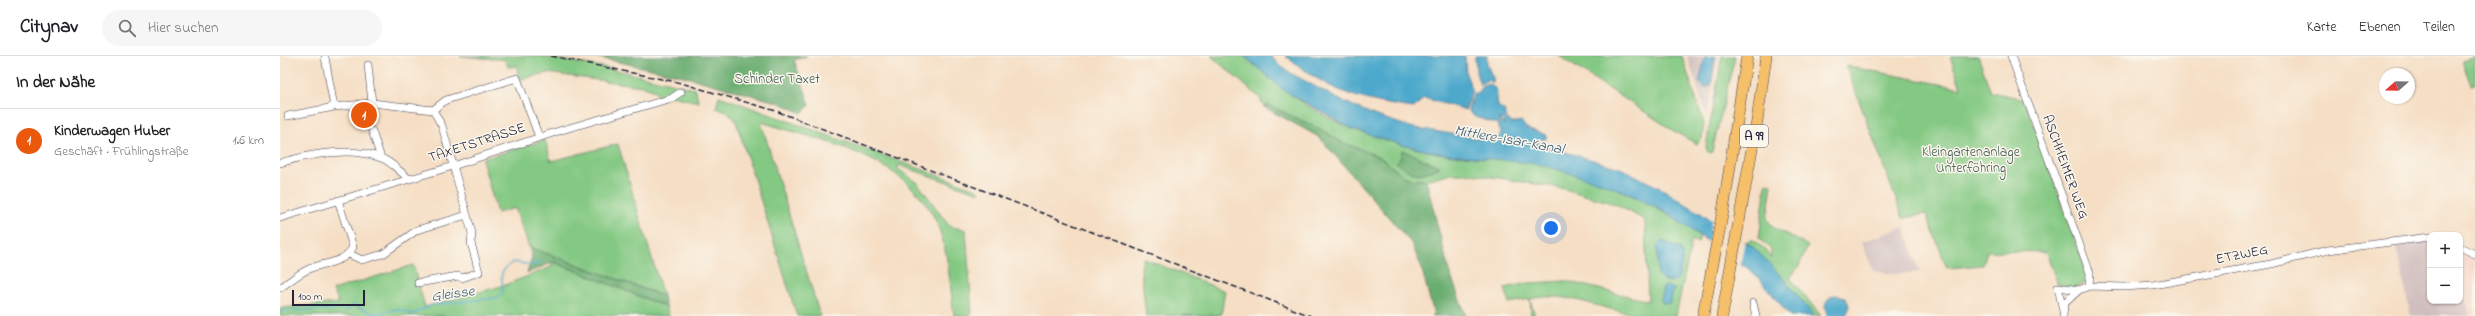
<!DOCTYPE html>
<html lang="de">
<meta charset="utf-8">
<style>
body{margin:0;font-family:"Indie Flower",sans-serif;background:#f6f6f6;color:#202124}
.controls{position:absolute;right:12px;bottom:12px;display:grid;overflow:hidden;border-radius:8px;box-shadow:0 1px 3px #0004}
.controls button{width:36px;height:36px;display:grid;place-items:center;padding:0;border:0;border-bottom:1px solid #e0e0e0;background:#fff;color:#202124;font:20px sans-serif}
.compass{position:absolute;left:2099px;top:12px;width:36px;height:36px;border-radius:50%;background:#fff;box-shadow:0 1px 3px #0004;rotate:250deg}
.scale{position:absolute;left:12px;bottom:10px;width:73px;box-sizing:border-box;padding-left:4px;border:2px solid #22223b;border-top:0;font-size:11px;line-height:14px;white-space:nowrap;color:#22223b;-webkit-text-stroke:3px #fbf7ec;paint-order:stroke}
.you{position:absolute;left:1271px;top:172px;width:14px;height:14px;margin:-10px;border:3px solid #fff;border-radius:50%;background:#1a73e8;box-shadow:0 0 0 6px #1a73e833}
.badge{display:grid;place-items:center;width:26px;height:26px;border-radius:50%;background:#ea580c;color:#fff;font-size:13px;font-weight:700}
.pin{position:absolute;translate:-50% -50%;border:2px solid #fff;box-shadow:0 1px 4px #0006}
.list{margin:0;padding:0;list-style:none}
h2{display:flex;justify-content:space-between;align-items:center;height:52px;margin:0;padding:0 16px;font-size:17px}
h2 small{font-size:13px;font-weight:400;color:#757577}
.list li{display:grid;grid-template-columns:26px 1fr auto;gap:12px;align-items:center;box-sizing:border-box;height:64px;padding:0 16px;border-top:1px solid #e0e0e0}
.list b{display:block;font-size:15px;white-space:nowrap}
.list p{margin:0;font-size:13px;white-space:nowrap;color:#757577}
.list em{font-size:13px;font-style:normal;color:#757577}
.icon{flex:none;width:22px;height:22px;fill:none;stroke:currentColor;stroke-width:2;stroke-linecap:round;stroke-linejoin:round}
.map{position:relative;flex:none;width:2195px;height:260px;overflow:hidden}
header{display:flex;align-items:center;gap:24px;box-sizing:border-box;height:56px;padding:0 20px;background:#fff;border-bottom:1px solid #e0e0e0}
header strong{font-size:19px}
nav{display:flex;gap:22px;margin-inline-start:auto;font-size:14px}
.search{width:280px;height:36px;background:#f6f6f6;display:flex;align-items:center;gap:10px;box-sizing:border-box;padding:0 14px;border-radius:22px;color:#757577;font-size:15px}
main{display:flex}
aside{flex:1;background:#fff}
.map>svg:first-child{display:block}
.built{fill:#f6d1c5}
.industrial{fill:#d1bfbf}
.green{fill:#84c983;stroke:#53765f;fill-rule:evenodd}
.forest{fill:#6bad71;stroke:#466856}
.water{fill:#4ea9cc;stroke:#386684}
.pier{fill:#f5dec4}
.lines{fill:none;stroke-linecap:round;stroke-linejoin:round}
.stream{stroke:#4ea9cc;stroke-width:1.5}
.minor-casing{stroke:#423e50;stroke-width:8}
.highway-casing{stroke:#423e50;stroke-width:12}
.minor{stroke:#fff;stroke-width:7}
.highway{stroke:#f6c06b;stroke-width:11}
.rail{stroke:#22223b;stroke-width:1.5;stroke-dasharray:6 3;stroke-linecap:butt}
.labels{text-anchor:middle;dominant-baseline:central;stroke-width:3;stroke-linejoin:round;paint-order:stroke}
.shield{fill:#fbf7ec;stroke:#636270;stroke-width:1}
.shield-label{font-size:13px;font-weight:bold;fill:#22223b}
.park-label{font-size:14px;fill:#445c54;stroke:#fbf7ec}
.street-label{font-size:14px;fill:#22223b;stroke:#fbf7ec}
.water-label{font-size:15px;font-style:italic;fill:#345875;stroke:#fbf7ec}
</style>
<header>
<strong>Citynav</strong>
<div class="search"><svg class="icon" aria-label="search" viewBox="0 0 24 24"><circle cx="10" cy="10" r="6"/><path d="M15 15l6 6"/></svg>Hier suchen</div>
<nav><a>Karte</a><a>Ebenen</a><a>Teilen</a></nav>
</header>
<main>
<aside>
<h2>In der Nähe<small></small></h2>
<ul class="list">
<li><span class="badge">1</span><div><b>Kinderwagen Huber</b><p>Geschäft · Frühlingstraße</p></div><em>1.6 km</em></li>
</ul>
</aside>
<div class="map">
<svg width="2195" height="260" viewBox="0 0 2195 260">
<rect width="100%" height="100%" fill="#fbf7ec"/>
<filter id="ink" filterUnits="userSpaceOnUse"><feTurbulence type="fractalNoise" baseFrequency=".025" numOctaves="2"/><feDisplacementMap in="SourceGraphic" scale="8" xChannelSelector="R" yChannelSelector="G"/><feConvolveMatrix kernelMatrix="1 2 1 2 8 2 1 2 1" color-interpolation-filters="sRGB"/></filter>
<filter id="wash" filterUnits="userSpaceOnUse"><feTurbulence type="fractalNoise" baseFrequency=".012" numOctaves="4" result="noise"/><feDisplacementMap in="SourceGraphic" scale="16" xChannelSelector="R" yChannelSelector="G"/><feGaussianBlur stdDeviation="0.9" result="paint"/><feColorMatrix in="noise" values="0 0 0 0 0 0 0 0 0 0 0 0 0 0 0 0 0 1.4 0 .05"/><feComposite in="paint" operator="in"/></filter>
<g filter="url(#wash)">
<rect width="100%" height="100%" fill="#f5dec4"/>
<path class="built" d="M 2148,184 L 2150,185 L 2150,245 L 2180,245 L 2180,195 L 2195,200 L 2195,260 L 2131,260 L 2116,191 Z"/>
<path class="industrial" d="M 1407,0 L 1438,0 L 1427,60 Z
M 1624,171 L 1640,216 L 1616,218 L 1593,215 L 1582,186 Z
M 2148,184 L 2150,185 L 2150,245 L 2180,245 L 2180,218 L 2190,260 L 2131,260 L 2116,191 Z"/>
<path class="green" d="M 180,0 L 259,0 L 328,12 L 415,33 L 419,46 L 391,40 L 378,44 L 375,35 L 361,30 L 267,17 L 241,23 L 238,21 L 237,10 L 228,11 L 226,4 Z
M 931,0 L 964,0 C 997,28 1032,58 1074,73 C 1101,83 1130,92 1158,97 C 1191,102 1225,102 1258,108 C 1317,119 1370,146 1420,179 L 1418,187 L 1412,184 L 1396,260 C 1376,260 1355,259 1335,254 C 1303,247 1283,236 1250,243 L 1255,260 L 1251,260 L 1250,243 L 1229,247 L 1225,232 L 1248,227 L 1286,225 L 1368,245 L 1365,164 L 1335,148 L 1281,132 L 1193,118 L 1168,118 L 1146,124 L 1134,124 L 1125,121 L 1100,101 L 1059,85 L 1042,74 L 988,49 L 984,51 L 980,42 ZM 1122,94 L 1160,111 L 1116,106 L 1121,101 Z
M 1279,0 L 1402,0 L 1424,67 L 1422,83 L 1417,88 L 1397,77 Z
M 1442,0 L 1455,0 L 1432,96 L 1430,97 L 1427,95 L 1426,90 Z
M 1670,0 L 1698,0 L 1711,36 L 1744,43 L 1808,220 L 1804,228 C 1795,231 1786,233 1777,227 L 1766,196 L 1707,195 L 1703,209 L 1667,212 L 1646,158 L 1623,162 L 1566,10 L 1681,32 Z
M 2195,0 L 2195,28 L 2191,29 L 2182,5 Z
M 439,40 L 699,134 L 699,137 L 618,109 L 618,113 L 637,126 L 669,170 L 686,174 L 692,257 L 688,260 L 674,260 C 670,231 669,198 658,170 C 630,101 545,86 481,66 L 540,260 L 517,260 L 456,65 L 447,55 L 436,52 Z
M 265,84 L 271,105 L 338,88 L 383,240 L 249,191 L 235,152 L 217,157 L 202,103 Z
M 1486,127 L 1492,128 L 1487,163 L 1493,171 L 1528,190 L 1519,210 L 1510,222 L 1541,260 L 1534,260 L 1503,222 L 1467,187 L 1467,185 L 1473,184 L 1486,194 L 1491,203 L 1491,193 L 1479,183 Z
M 863,202 L 945,235 L 941,259 L 866,260 L 861,212 Z
M 274,206 L 386,251 L 389,260 L 0,260 L 0,252 L 59,247 L 53,234 L 133,209 L 145,251 L 225,229 L 271,211 Z"/>
<path class="forest" d="M 311,0 L 527,0 L 514,4 L 530,49 L 522,57 L 500,47 L 403,20 Z
M 988,49 L 1042,74 L 1059,85 L 1100,101 L 1125,121 L 1134,124 L 1146,124 L 1169,215 L 1186,260 L 1152,260 L 1154,259 L 1141,210 L 1131,187 L 1039,81 L 984,51 Z
M 1122,94 L 1160,111 C 1138,121 1134,120 1116,106 L 1121,101 Z
M 249,191 L 383,240 L 386,251 L 274,206 L 247,217 L 252,201 Z"/>
<path class="water" d="M 964,0 L 990,0 L 1007,15 L 1058,43 L 1094,59 L 1130,71 L 1213,85 L 1262,89 L 1340,112 L 1384,134 L 1473,191 L 1503,222 L 1534,260 L 1510,260 L 1477,220 L 1466,211 L 1386,157 L 1348,137 L 1316,125 L 1258,108 L 1159,97 L 1122,89 L 1072,73 L 1005,35 Z
M 1005,0 L 1185,0 L 1186,18 L 1192,33 L 1190,42 L 1188,41 L 1190,42 L 1189,46 L 1187,45 L 1188,50 L 1185,49 L 1187,51 L 1186,54 L 1144,42 L 1134,52 C 1109,49 1082,44 1059,34 C 1039,26 1022,12 1005,0 Z
M 1195,0 L 1207,0 L 1207,9 L 1214,24 L 1212,27 L 1208,24 L 1200,29 L 1196,16 Z
M 1435,0 L 1431,29 L 1425,32 L 1419,26 L 1425,1 Z
M 1209,28 L 1216,33 L 1218,50 L 1226,56 L 1224,58 L 1226,61 L 1222,64 L 1219,62 L 1221,65 L 1217,68 L 1195,61 L 1188,55 L 1190,47 L 1192,48 L 1190,47 L 1193,43 L 1192,42 L 1194,36 L 1199,38 L 1201,31 Z
M 1227,62 L 1232,67 L 1241,65 L 1246,72 L 1266,79 L 1266,83 L 1258,84 L 1258,88 L 1218,83 L 1221,77 L 1218,69 L 1222,66 L 1225,69 L 1223,65 Z
M 1382,185 L 1400,193 L 1403,200 L 1398,223 L 1392,226 L 1384,225 L 1378,219 L 1377,190 Z
M 1387,230 L 1394,233 L 1390,247 L 1383,247 L 1381,244 L 1383,231 Z
M1545 251a12 12 0 1 1 24 0a12 12 0 1 1-24 0Z"/>
<path class="pier" d="M 1432,161 L 1465,184 L 1460,210 L 1428,188 Z"/>
<g class="lines">
<path class="stream" d="M 0,255 L 63,253
M 65,256 L 73,249 L 94,258 L 118,253 L 132,258 L 152,249 L 215,242 L 222,239 C 226,222 213,220 233,206 L 253,209 L 261,206"/>
</g>
</g>
<g filter="url(#ink)">
<g class="lines">
<defs>
<path id="minor" d="M 1731,0 L 1810,217 L 1809,230
M 45,1 L 54,51
M 88,9 L 92,47
M 153,54 L 166,44 L 237,22 L 259,81
M 8,60 L 54,51 L 92,47 L 153,54 L 162,70 L 187,159 L 192,177 L 191,187 L 199,216 L 182,222 L 178,220 L 138,227
M 92,75 L 101,102
M 0,107 C 31,98 70,90 101,102 C 111,105 120,116 128,122
M 0,162 L 173,110 L 282,74 L 392,42 L 401,36
M 2180,191 L 2195,198
M 69,198 L 82,204 L 103,198 L 137,174 L 187,159
M 0,232 C 9,226 19,217 29,213 C 45,206 64,208 73,191 L 58,144
M 1473,247 L 1476,260
M 1783,255 L 1778,231 L 1799,234 L 1809,230 L 1844,231 L 1873,229 L 1991,208 L 2048,194 L 2150,181
M 1783,260 L 1784,248 L 1799,234"/>
<path id="highway" d="M 1423,260 L 1444,149 L 1467,0
M 1442,260 L 1477,65 L 1486,0"/>
</defs>
<use href="#minor" class="minor-casing"/>
<use href="#highway" class="highway-casing"/>
<use href="#minor" class="minor"/>
<use href="#highway" class="highway"/>
<path class="rail" d="M 271,0 L 401,27 L 496,55 L 1031,260"/>
</g>
</g>
<g class="labels">
<rect class="shield" x="1460" y="69" width="28" height="22" rx="3"/>
<g class="shield-label">
<text x="1474" y="80">A 99</text>
</g>
<g class="park-label">
<text x="497" y="23">Schinder Taxet</text>
<text x="1691" y="96">Kleingartenanlage<tspan x="1691" dy="16">Unterföhring</tspan></text>
</g>
<g class="street-label">
<text transform="translate(197 87) rotate(-18)">TAXETSTRASSE</text>
<text transform="translate(1785 111) rotate(70)">ASCHHEIMER WEG</text>
<text transform="translate(1962 199) rotate(-11)">ETZWEG</text>
</g>
<g class="water-label">
<text transform="translate(1229 84) rotate(10)">Mittlere-Isar-Kanal</text>
<text transform="translate(173 238) rotate(-8)">Gleisse</text>
</g>
</g>
</svg>
<div class="controls">
<button>+</button>
<button>−</button>
</div>
<svg class="compass" viewBox="-18 -18 36 36"><path d="M0-13l5 13h-10z" fill="#e53935"/><path d="M0 13l5-13h-10z" fill="#757577"/></svg>
<div class="scale">100 m</div>
<div class="you"></div>
<div class="pin badge" style="left:84px;top:59px">1</div>
</div>
</main>
